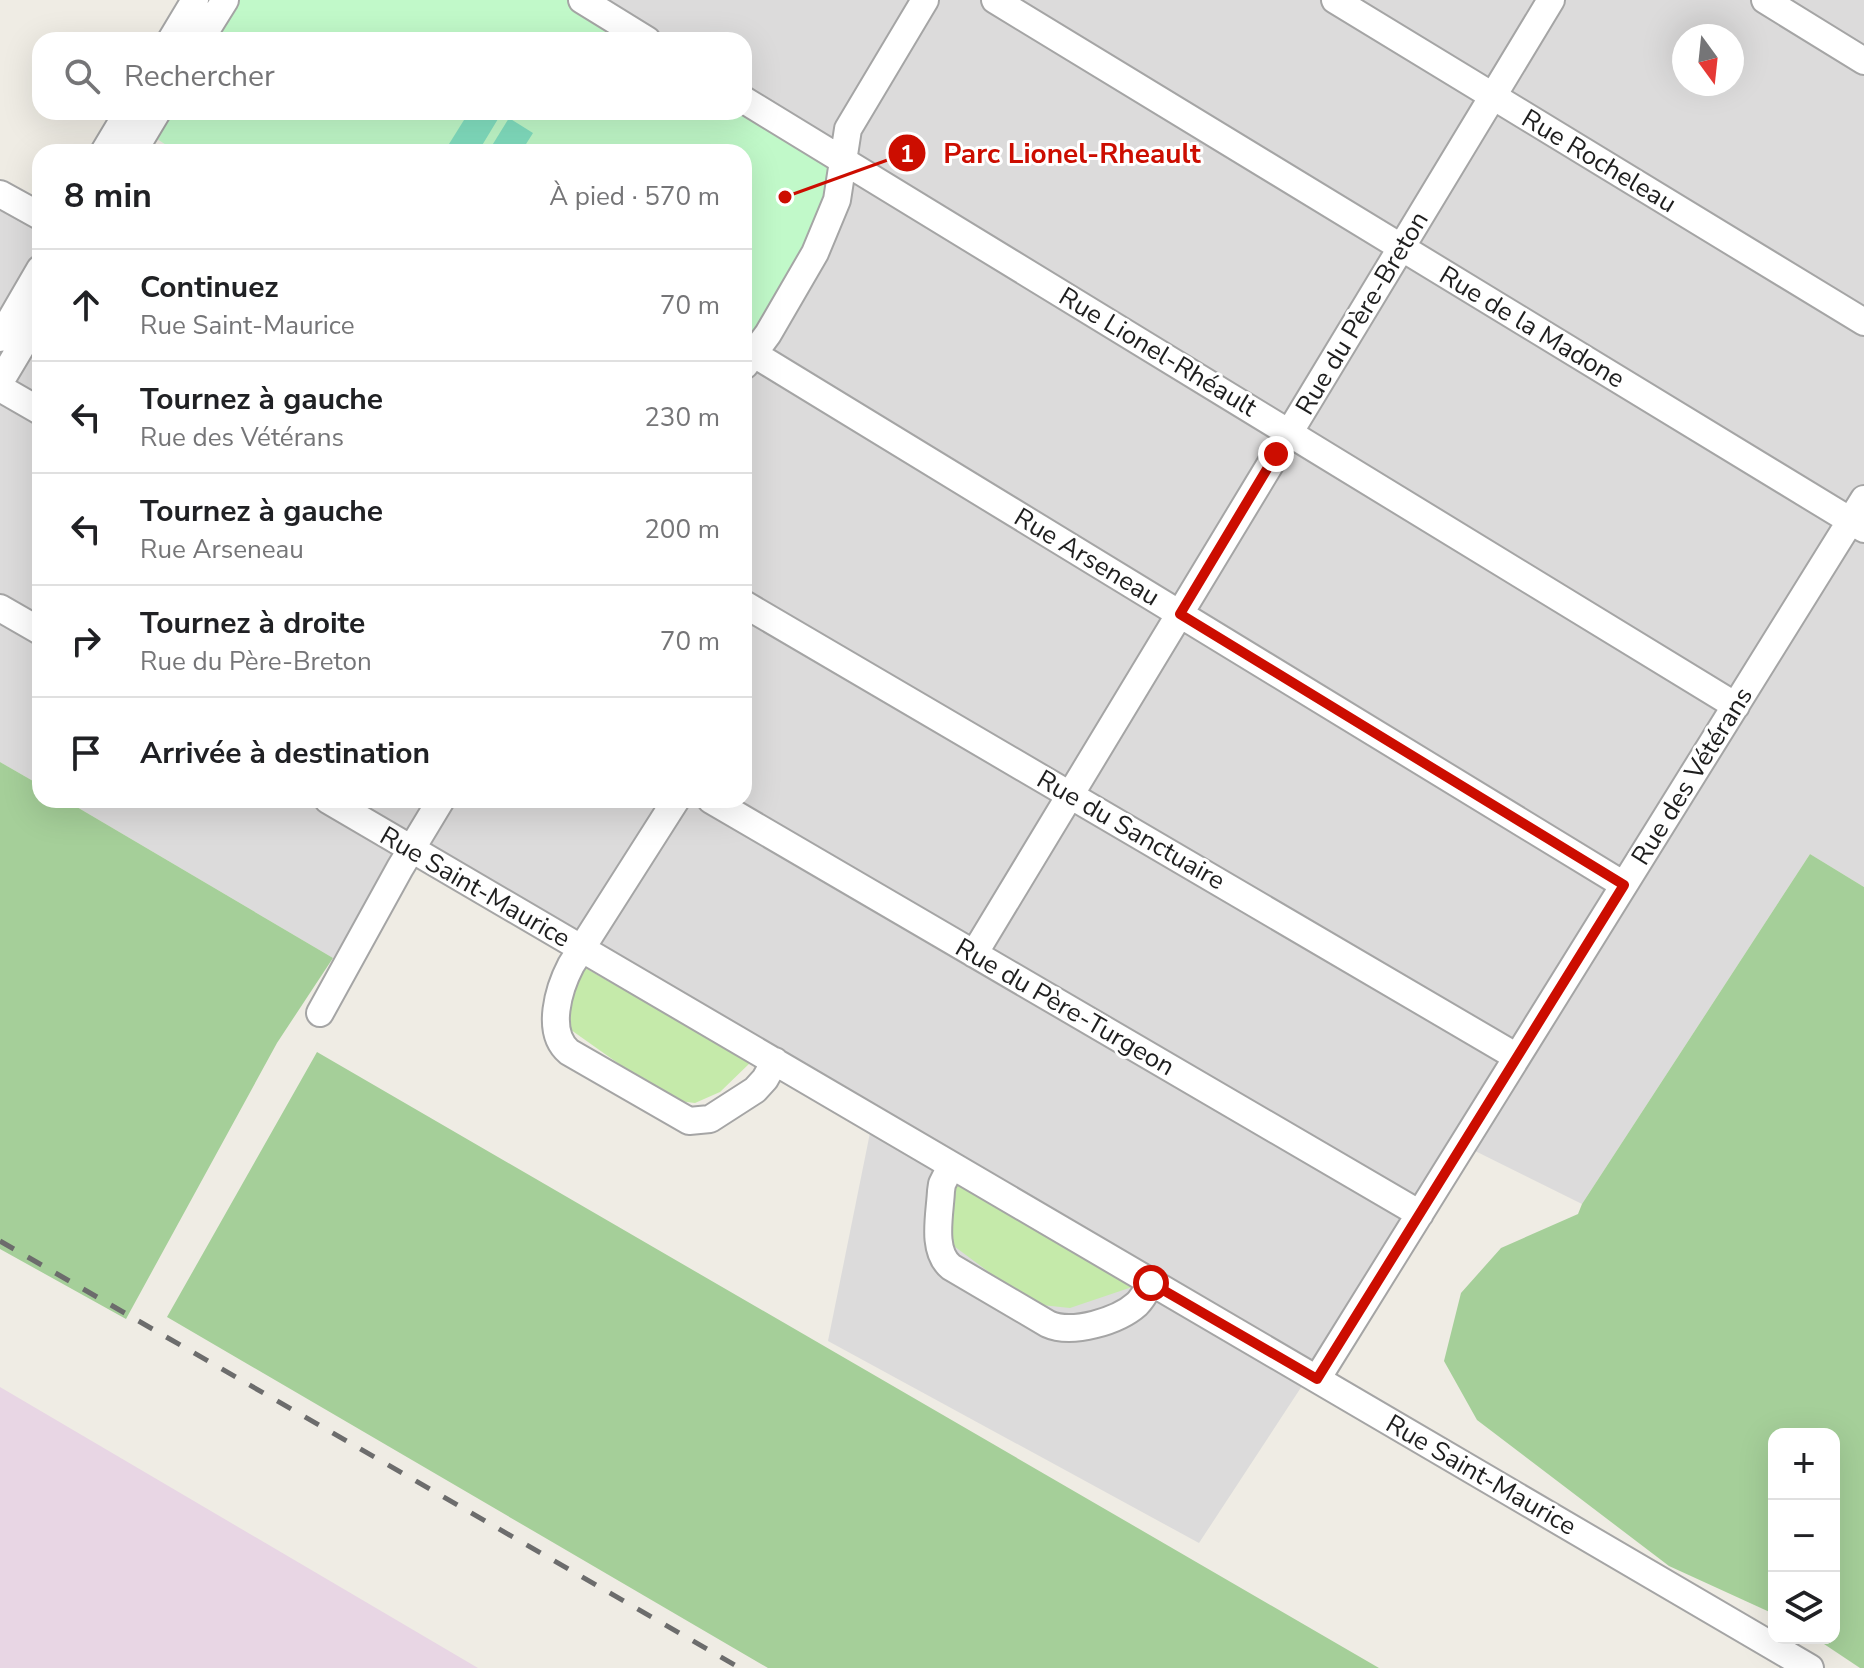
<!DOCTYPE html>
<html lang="fr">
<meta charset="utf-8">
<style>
body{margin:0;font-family:"Nunito Sans",sans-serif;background:#f6f6f6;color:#202124}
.controls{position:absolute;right:24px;bottom:24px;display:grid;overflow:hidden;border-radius:16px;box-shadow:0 8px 32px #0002}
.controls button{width:72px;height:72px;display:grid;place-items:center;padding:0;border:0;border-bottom:2px solid #e0e0e0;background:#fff;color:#202124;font:40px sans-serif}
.compass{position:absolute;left:1672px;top:24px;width:72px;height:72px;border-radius:50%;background:#fff;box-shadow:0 8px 32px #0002;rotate:165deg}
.stop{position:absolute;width:24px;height:24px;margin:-18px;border:6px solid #cc0d00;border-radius:50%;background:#fff}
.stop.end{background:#cc0d00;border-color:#fff;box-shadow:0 2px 8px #0008}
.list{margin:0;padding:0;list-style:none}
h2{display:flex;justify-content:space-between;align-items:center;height:104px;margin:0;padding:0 32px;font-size:34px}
h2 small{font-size:26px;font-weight:400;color:#757577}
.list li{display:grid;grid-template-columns:52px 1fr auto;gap:24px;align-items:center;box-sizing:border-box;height:112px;padding:0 32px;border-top:2px solid #e0e0e0}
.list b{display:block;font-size:30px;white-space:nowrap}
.list p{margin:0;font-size:26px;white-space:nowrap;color:#757577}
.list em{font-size:26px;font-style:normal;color:#757577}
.icon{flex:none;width:44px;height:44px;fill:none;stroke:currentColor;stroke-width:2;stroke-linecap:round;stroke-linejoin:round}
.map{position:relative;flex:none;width:1864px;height:1668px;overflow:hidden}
.search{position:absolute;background:#fff;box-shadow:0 8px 32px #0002;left:32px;top:32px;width:720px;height:88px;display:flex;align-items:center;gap:20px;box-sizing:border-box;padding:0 28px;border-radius:24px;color:#757577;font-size:30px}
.panel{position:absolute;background:#fff;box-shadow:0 8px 32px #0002;left:32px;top:144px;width:720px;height:664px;border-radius:24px}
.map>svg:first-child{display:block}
.residential{fill:#dcdbdb;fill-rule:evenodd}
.industrial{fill:#e8d6e4}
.grass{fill:#c5eaaa}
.forest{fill:#a5cf99}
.park{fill:#c1f9c9}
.pitch{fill:#82dfc0}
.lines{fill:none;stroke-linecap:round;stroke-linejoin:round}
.minor-casing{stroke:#a5a5a5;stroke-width:30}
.minor{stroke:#fff;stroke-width:26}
.rail{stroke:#6c6c6c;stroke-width:5;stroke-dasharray:16 16;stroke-linecap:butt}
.route{stroke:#cc0d00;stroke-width:10}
.labels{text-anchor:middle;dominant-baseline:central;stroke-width:6;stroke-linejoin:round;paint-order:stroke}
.street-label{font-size:26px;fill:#1e1e1e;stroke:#fff}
.leader{fill:none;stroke:#cc0d00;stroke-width:3}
.callout-dot{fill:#cc0d00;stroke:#fff;stroke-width:3}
.mark-label{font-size:24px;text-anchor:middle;font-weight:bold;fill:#fff}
.callout-label{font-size:28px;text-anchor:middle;font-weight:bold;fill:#cc0d00;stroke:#fff;stroke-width:6;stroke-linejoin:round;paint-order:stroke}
</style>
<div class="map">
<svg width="1864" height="1668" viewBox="0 0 1864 1668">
<rect width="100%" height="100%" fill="#efece4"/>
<path class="residential" d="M 572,0 L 1864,0 L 1864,887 L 1810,854 L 1582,1204 L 1455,1141 L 1414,1215 L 1199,1543 L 828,1341 L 873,1118 L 405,842 L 333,958 L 65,800 L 744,800 L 744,40 L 635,40 ZM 1684,36 L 1732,36 L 1732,84 L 1684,84 Z
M 0,205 L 40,229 L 40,785 L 0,762 Z"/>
<path class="industrial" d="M 0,1387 L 478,1668 L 0,1668 Z"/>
<path class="grass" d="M 573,961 L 751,1062 L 720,1092 L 695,1103 L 670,1100 L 564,1025 Z
M 945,1171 L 1144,1283 L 1070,1308 L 1032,1304 L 939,1235 Z"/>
<path class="forest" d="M 0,762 L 40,785 L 40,800 L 65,800 L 333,958 L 277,1043 L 126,1319 L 0,1249 Z
M 1810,854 L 1864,887 L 1864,1668 L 1860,1668 L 1815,1638 L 1834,1638 L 1834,1434 L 1774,1434 L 1774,1614 L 1669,1566 L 1477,1420 L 1444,1361 L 1461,1293 L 1501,1248 L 1578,1214 L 1582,1204 Z
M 317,1052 L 1379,1668 L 768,1668 L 167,1317 Z"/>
<path class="park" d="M 198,0 L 582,0 L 650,40 L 175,40 Z
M 132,112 L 744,112 L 830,161 L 821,233 L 744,359 L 744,152 L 177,152 L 128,120 Z"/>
<path class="pitch" d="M 469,112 L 498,112 L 501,114 L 478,152 L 444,152 Z
M 509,118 L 533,133 L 521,152 L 488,152 Z"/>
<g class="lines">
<defs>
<path id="minor" d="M 582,0 L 647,40
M 995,0 L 1864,529
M 1335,0 L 1864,322
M 1765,0 L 1864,61
M 171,40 L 195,0
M 200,40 L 225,0
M 744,100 L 1736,706
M 104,152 L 128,112
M 133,152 L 157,112
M 0,194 L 40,216
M 0,338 L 40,269
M 754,354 L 1624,885
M 745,365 L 768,334 L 815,253 L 837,200 L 848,129 L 925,0
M 0,382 L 40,315
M 0,388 L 40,411
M 744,604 L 1517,1057
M 0,608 L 40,631
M 328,800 L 1810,1668
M 676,800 L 571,965 C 559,988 545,1032 569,1052 L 689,1121 L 710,1119 L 755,1090 L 765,1079 L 775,1061
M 711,800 L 1420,1214
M 974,954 L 1551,0
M 320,1013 L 400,868 L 441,800
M 951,1166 L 942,1184 L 941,1191 C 940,1214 931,1251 951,1267 L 1048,1324 C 1072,1335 1118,1321 1137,1304 C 1143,1298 1147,1290 1151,1283
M 1317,1379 L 1864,499"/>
</defs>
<use href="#minor" class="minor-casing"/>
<use href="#minor" class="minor"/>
<path class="rail" d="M 0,1241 L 740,1668"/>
</g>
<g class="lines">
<path class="route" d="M 1151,1283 L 1317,1379 L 1624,885 L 1180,614 L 1276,454"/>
</g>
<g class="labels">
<g class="street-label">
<text transform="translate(1599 161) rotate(31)">Rue Rocheleau</text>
<text transform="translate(1362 313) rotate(-59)">Rue du Père-Breton</text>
<text transform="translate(1532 327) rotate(31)">Rue de la Madone</text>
<text transform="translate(1158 352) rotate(31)">Rue Lionel-Rhéault</text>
<text transform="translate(1087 557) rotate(31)">Rue Arseneau</text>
<text transform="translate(1692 776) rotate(-58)">Rue des Vétérans</text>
<text transform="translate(1131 830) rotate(30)">Rue du Sanctuaire</text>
<text transform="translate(475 887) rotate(30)">Rue Saint-Maurice</text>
<text transform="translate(1065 1007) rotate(30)">Rue du Père-Turgeon</text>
<text transform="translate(1481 1475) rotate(30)">Rue Saint-Maurice</text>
</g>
</g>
<path class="leader" d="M785 197L907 153"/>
<g class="callout-dot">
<circle cx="785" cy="197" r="8"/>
<circle cx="907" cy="153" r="20"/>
</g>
<g class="mark-label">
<text x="907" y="162">1</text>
</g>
<g class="callout-label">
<text x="1072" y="163">Parc Lionel-Rheault</text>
</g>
</svg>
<div class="controls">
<button>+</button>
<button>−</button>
<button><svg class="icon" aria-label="layers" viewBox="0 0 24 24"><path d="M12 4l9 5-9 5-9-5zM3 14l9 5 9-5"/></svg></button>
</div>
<svg class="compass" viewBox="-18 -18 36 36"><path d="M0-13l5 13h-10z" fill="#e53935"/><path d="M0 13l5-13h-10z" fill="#757577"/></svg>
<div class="stop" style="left:1151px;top:1283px"></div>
<div class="stop end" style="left:1276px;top:454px"></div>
<div class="search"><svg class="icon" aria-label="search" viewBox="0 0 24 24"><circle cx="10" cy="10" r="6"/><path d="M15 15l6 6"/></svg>Rechercher</div>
<section class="panel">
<h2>8 min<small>À pied · 570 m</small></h2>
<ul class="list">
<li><svg class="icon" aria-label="ahead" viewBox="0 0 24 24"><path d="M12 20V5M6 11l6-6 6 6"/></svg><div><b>Continuez</b><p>Rue Saint-Maurice</p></div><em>70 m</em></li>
<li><svg class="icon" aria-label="left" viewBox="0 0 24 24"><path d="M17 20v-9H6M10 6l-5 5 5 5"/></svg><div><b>Tournez à gauche</b><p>Rue des Vétérans</p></div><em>230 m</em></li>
<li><svg class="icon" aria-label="left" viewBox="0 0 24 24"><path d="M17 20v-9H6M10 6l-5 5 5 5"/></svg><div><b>Tournez à gauche</b><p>Rue Arseneau</p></div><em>200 m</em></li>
<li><svg class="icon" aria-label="right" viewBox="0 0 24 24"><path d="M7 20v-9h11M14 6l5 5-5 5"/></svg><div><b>Tournez à droite</b><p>Rue du Père-Breton</p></div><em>70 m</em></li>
<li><svg class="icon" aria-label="arrive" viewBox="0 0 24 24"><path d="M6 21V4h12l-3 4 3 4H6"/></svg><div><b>Arrivée à destination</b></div></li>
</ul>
</section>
</div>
